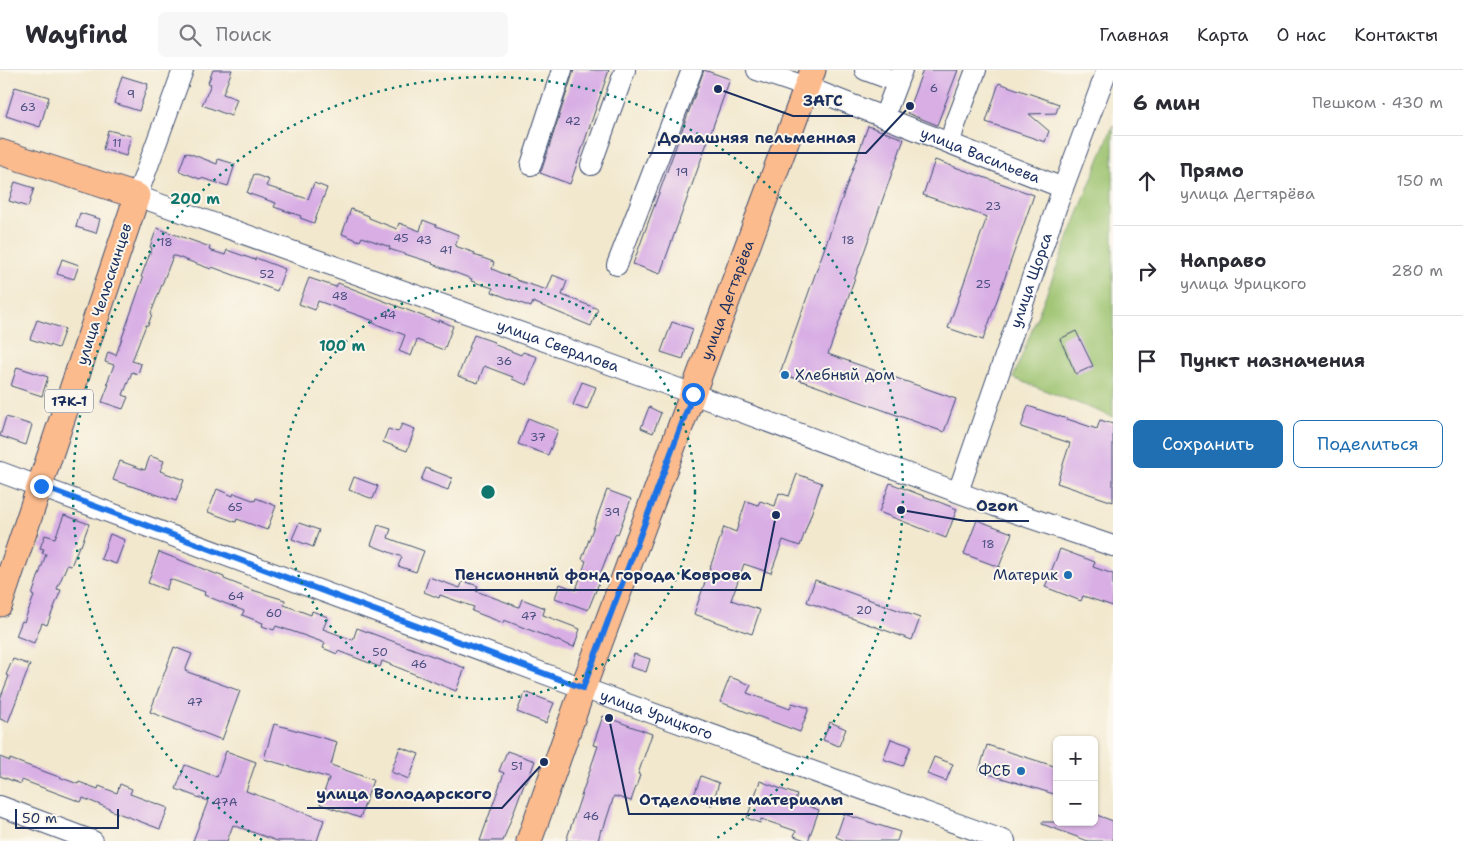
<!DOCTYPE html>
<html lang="ru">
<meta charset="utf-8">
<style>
body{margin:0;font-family:"Shantell Sans",sans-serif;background:#f7f7f7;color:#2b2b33}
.controls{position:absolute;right:15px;bottom:15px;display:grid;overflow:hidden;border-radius:8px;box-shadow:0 1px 4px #0004}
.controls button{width:45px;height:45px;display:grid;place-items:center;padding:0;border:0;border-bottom:1px solid #e1e1e2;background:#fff;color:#2b2b33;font:25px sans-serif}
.scale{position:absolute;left:15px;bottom:12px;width:104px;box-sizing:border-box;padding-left:5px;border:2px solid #1b2f5e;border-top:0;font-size:14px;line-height:18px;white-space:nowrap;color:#1b2f5e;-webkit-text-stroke:4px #fbf7ec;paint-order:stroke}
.stop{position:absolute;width:15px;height:15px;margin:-11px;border:4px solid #1a73e8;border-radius:50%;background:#fff}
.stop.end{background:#1a73e8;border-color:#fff;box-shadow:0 1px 5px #0008}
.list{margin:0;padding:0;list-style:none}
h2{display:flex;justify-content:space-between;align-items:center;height:65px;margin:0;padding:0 20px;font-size:21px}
h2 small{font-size:16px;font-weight:400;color:#7c7c81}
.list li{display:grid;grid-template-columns:32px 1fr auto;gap:15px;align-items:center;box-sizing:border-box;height:90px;padding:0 20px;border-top:1px solid #e1e1e2}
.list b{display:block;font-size:19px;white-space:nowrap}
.list p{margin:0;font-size:16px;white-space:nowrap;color:#7c7c81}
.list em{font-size:16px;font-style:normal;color:#7c7c81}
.actions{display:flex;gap:10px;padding:15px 20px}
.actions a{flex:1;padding:11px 0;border:1px solid #1f6fb2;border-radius:8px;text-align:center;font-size:18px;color:#1f6fb2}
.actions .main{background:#1f6fb2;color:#fff}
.icon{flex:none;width:28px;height:28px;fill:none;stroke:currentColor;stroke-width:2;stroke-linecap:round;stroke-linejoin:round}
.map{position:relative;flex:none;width:1113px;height:771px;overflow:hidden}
header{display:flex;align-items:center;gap:30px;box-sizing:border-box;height:70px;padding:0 25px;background:#fff;border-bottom:1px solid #e1e1e2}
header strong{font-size:24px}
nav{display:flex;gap:28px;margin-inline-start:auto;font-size:18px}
.search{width:350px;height:45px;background:#f7f7f7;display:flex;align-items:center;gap:12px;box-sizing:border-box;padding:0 18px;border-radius:8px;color:#7c7c81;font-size:19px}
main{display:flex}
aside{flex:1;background:#fff}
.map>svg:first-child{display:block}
.green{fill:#9ac16c;stroke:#5a7865}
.building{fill:#d8aee5}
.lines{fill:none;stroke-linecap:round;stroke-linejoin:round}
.minor-casing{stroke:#3b4b6f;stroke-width:22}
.major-casing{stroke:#3b4b6f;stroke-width:27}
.minor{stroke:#fff;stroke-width:20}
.major{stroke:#fbbb8d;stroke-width:25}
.route{stroke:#1a73e8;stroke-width:6}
.ring{fill:none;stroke:#0f766e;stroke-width:2.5;stroke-dasharray:2.5 5}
.poi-dot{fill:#1f6fb2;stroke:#fbf7ec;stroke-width:2}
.labels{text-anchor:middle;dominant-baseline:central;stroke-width:4;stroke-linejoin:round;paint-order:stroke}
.number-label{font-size:12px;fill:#4a4f80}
.shield{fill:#fbf7ec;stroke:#5e6b89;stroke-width:1}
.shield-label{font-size:14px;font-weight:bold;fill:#1b2f5e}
.street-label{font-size:15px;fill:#1b2f5e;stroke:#fbf7ec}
.poi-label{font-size:15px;fill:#1b2f5e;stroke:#fbf7ec;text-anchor:end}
.centre{fill:#0f766e;stroke:#fbf7ec;stroke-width:2.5}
.ring-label{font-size:15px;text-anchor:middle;font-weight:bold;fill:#0f766e;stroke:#fbf7ec;stroke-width:4;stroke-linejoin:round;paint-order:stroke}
.leader{fill:none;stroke:#1b2f5e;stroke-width:2}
.callout-dot{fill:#1b2f5e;stroke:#fbf7ec;stroke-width:2}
.callout-label{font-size:16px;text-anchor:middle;font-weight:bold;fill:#1b2f5e;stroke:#fbf7ec;stroke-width:4;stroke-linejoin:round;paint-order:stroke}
</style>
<header>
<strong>Wayfind</strong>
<div class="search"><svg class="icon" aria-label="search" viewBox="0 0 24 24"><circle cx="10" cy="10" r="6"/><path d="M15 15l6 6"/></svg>Поиск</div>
<nav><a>Главная</a><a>Карта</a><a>О нас</a><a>Контакты</a></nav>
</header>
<main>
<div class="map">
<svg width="1113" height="771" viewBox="0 0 1113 771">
<rect width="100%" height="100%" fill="#fbf7ec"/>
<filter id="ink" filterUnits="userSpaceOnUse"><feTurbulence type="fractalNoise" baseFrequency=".02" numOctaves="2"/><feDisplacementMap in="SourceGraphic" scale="10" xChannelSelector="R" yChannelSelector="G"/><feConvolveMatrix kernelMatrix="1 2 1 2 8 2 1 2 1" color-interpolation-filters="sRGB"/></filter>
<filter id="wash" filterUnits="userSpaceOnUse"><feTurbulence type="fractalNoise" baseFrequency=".0096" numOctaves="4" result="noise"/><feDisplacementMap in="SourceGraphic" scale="20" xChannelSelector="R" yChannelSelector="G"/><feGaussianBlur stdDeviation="1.12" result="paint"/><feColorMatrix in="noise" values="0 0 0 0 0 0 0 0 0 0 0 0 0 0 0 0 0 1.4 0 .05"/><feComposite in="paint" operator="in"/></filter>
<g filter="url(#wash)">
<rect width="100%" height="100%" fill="#f2e8ce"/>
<path class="green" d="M 1113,55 L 1113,347 L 1013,308 Z"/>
<g id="blocks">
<path class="building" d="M 213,0 L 232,0 L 223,24 L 237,29 L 231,46 L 202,35 L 211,14 L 208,13 Z
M 574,0 L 609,0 L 570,114 L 540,103 L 542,99 Z
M 704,0 L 730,9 L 660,204 L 633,194 Z
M 923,0 L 958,0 L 937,55 L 907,43 Z
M 122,6 L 148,14 L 139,41 L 114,33 Z
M 999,13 L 1059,34 L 1056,43 L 1029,44 L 1049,61 L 1045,72 L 986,52 Z
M 15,17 L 49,27 L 40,57 L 6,46 Z
M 868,56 L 904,69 L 828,284 L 956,329 L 944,362 L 780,303 Z
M 108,60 L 131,66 L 126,86 L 103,79 Z
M 186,82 L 217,94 L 218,89 L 235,94 L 228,116 L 201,108 L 200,109 L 179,101 Z
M 935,90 L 1034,125 L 983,270 L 948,258 L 987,147 L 923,125 Z
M 254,104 L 269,110 L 266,116 L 308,129 L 314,113 L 327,118 L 314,153 L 300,148 L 301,146 L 274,137 L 276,133 L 247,123 Z
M 15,112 L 34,118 L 28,137 L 9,131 Z
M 351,139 L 369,146 L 369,148 L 397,159 L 399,153 L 420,161 L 423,150 L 436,155 L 436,156 L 459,165 L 455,176 L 475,183 L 474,185 L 494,192 L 492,199 L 516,209 L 516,210 L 547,220 L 553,205 L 567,211 L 562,225 L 598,239 L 591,256 L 533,232 L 531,237 L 492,222 L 493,218 L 471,211 L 472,209 L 432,194 L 433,193 L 389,179 L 390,177 L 362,167 L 360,171 L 342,164 Z
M 80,143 L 100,149 L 96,163 L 76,157 Z
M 157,158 L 210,177 L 209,180 L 225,185 L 227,180 L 255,190 L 256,188 L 285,199 L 277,221 L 212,197 L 211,199 L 175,186 L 173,186 L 151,243 L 152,244 L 148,255 L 146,255 L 132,291 L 141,294 L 138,304 L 132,302 L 123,325 L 128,327 L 123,339 L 102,332 L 109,314 L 107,313 L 114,295 L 105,292 L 108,282 L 116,285 L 143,208 L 141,207 L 152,178 L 150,177 Z
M 62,189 L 79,195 L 74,209 L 57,204 Z
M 309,208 L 336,217 L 338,213 L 438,252 L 439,250 L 453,256 L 444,280 L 417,270 L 411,286 L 399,281 L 405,265 L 373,253 L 374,251 L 318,231 L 315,240 L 299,234 Z
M 37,250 L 65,259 L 58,278 L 30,269 Z
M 672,252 L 693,259 L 683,289 L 661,282 Z
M 1076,261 L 1093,296 L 1076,304 L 1060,269 Z
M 474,265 L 494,272 L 493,274 L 521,285 L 523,282 L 537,287 L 527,315 L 512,309 L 513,307 L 484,296 L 478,313 L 458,306 Z
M 17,297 L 48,307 L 42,326 L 11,316 Z
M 582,312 L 596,317 L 587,340 L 573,335 Z
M 1028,336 L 1097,359 L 1100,350 L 1113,354 L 1113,432 L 1057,413 L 1070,373 L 1021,357 Z
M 649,337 L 661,343 L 653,363 L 641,358 Z
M 6,347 L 32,355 L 26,375 L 0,366 Z
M 528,348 L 558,360 L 548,385 L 518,374 Z
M 402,354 L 415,359 L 407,381 L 383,372 L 388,359 L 398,362 Z
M 150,386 L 164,391 L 160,401 L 184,410 L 176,431 L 113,410 L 120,391 L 145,400 Z
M 426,398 L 452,408 L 448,420 L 421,410 Z
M 797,404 L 822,413 L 800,476 L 783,470 L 771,503 L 744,494 L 731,530 L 760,540 L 752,564 L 694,544 L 724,457 L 736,462 L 746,431 L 758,435 L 760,431 L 775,436 L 779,423 L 789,426 Z
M 354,407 L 378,416 L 373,429 L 349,420 Z
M 890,413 L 957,439 L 946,468 L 879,442 Z
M 217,419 L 233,426 L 234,423 L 255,431 L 256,428 L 276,436 L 267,460 L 237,449 L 236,452 L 208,442 Z
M 607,420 L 631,429 L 618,464 L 616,463 L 599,507 L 601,508 L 588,540 L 555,528 L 560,514 L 576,520 L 586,491 L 582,489 Z
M 64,445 L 89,454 L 81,476 L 79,476 L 71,496 L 67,495 L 57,519 L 61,520 L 47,555 L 42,553 L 34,573 L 16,566 L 22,551 L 24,552 L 34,526 L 32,525 L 46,484 L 42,483 L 44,479 L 40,478 L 45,465 L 55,468 Z
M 977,450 L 1012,463 L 999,497 L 964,484 Z
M 299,453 L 319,460 L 313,477 L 292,469 Z
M 378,455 L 391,459 L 388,468 L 424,481 L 416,502 L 398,496 L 402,487 L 371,475 Z
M 110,464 L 125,470 L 116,494 L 101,489 Z
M 1060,479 L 1095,492 L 1093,497 L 1113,504 L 1113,536 L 1083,526 L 1081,531 L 1045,517 Z
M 159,482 L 224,507 L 224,509 L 252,520 L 285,530 L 284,535 L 311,545 L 312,541 L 328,547 L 323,559 L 353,570 L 357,558 L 465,598 L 456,621 L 382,591 L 380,597 L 338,581 L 337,584 L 323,578 L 325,573 L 297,563 L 276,556 L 274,560 L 262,556 L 263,553 L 242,545 L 244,541 L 204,525 L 205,522 L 170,509 L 166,520 L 148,513 Z
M 429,507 L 460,518 L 463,511 L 478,516 L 476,521 L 519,537 L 522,529 L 545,538 L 543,545 L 580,559 L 574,577 L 504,550 L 503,553 L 472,541 L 474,537 L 440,525 L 439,528 L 424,522 Z
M 815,510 L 920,548 L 912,570 L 807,532 Z
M 174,577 L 192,584 L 185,601 L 240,621 L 222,670 L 150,642 Z
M 634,584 L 650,589 L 646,602 L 630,597 Z
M 13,589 L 30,595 L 8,652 L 0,649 L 0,629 L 9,606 L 6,605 Z
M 730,607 L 751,615 L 747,623 L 790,639 L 792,633 L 809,638 L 800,662 L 720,632 Z
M 525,622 L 554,633 L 546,653 L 517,642 Z
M 603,646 L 652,664 L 638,704 L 640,705 L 631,731 L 614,726 L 603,760 L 601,759 L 598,771 L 566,771 L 598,676 L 593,675 Z
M 830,652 L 846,659 L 839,676 L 823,670 Z
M 274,654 L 337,672 L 331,695 L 373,710 L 360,748 L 320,734 L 329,708 L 264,689 Z
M 891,669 L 911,676 L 903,696 L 883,689 Z
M 987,675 L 1057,697 L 1057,725 L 979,701 Z
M 400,677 L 419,684 L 409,709 L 391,702 Z
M 226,681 L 256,692 L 246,721 L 324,750 L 317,771 L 277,771 L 233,755 L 227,771 L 193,771 L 208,731 L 176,719 L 185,695 L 217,707 Z
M 507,681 L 535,691 L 527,712 L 525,711 L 503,771 L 480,771 L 504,703 L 499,701 Z
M 0,687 L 10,691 L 10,689 L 78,714 L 79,712 L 98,719 L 99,716 L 117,723 L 120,714 L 132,719 L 130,724 L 168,738 L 160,759 L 110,740 L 110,739 L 83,728 L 81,732 L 22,710 L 21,714 L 0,706 Z
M 934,687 L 953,694 L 946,711 L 927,704 Z
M 701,706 L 719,713 L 712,735 L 693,728 Z
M 760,711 L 797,725 L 795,731 L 819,740 L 808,771 L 794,766 L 796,761 L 761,749 L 760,753 L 747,748 Z
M 844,744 L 900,762 L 897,771 L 846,771 L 836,767 Z
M 1094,744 L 1113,751 L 1113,771 L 1088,771 L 1042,754 L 1042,752 L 1094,752 Z"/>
</g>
</g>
<g filter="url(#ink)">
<use href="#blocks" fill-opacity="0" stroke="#3b4b6f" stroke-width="1"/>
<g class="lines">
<defs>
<g id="minor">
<path id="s1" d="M 183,0 L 137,126 L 674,317 L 995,436 L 1113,476"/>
<path id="s2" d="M 757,0 L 807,17 L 1063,118"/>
<path d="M 865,0 L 897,12"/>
<path d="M 884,47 L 902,0"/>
<path d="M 950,73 L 954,58 L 976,0"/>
<path d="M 531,95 L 562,0"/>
<path d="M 591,95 L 625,0"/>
<path d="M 617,195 L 692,0"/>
<path id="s3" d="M 0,402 L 583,618 L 1005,771"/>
<path id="s4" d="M 958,422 L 1063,118 L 1107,0"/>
<path d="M 0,736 L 93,771"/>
</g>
<g id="major">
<path d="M 0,82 L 137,126 L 0,534"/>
<path id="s5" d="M 529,771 L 583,618 L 813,0"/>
</g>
</defs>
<use href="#minor" class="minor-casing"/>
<use href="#major" class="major-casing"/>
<use href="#minor" class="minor"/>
<use href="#major" class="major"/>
</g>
</g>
<g class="lines" filter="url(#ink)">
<path class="route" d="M 41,416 L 583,618 L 693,324"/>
</g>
<g class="ring">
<circle cx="488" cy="422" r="207"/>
<path d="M262 770A415 415 0 1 1 714 770"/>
</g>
<g class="poi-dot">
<circle cx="785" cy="305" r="5"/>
<circle cx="1068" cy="505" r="5"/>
<circle cx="1021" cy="701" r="5"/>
</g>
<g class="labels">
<g class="number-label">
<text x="934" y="18">6</text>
<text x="131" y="24">9</text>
<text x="28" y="37">63</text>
<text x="573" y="51">42</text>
<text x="117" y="73">11</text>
<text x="682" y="102">19</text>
<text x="993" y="136">23</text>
<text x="401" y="168">45</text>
<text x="424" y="170">43</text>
<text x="848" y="170">18</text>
<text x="166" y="172">18</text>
<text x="446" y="180">41</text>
<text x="267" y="204">52</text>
<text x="983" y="214">25</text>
<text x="340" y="226">48</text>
<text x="388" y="245">44</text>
<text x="504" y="291">36</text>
<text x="538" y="367">37</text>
<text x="235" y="437">65</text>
<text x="612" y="442">39</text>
<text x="988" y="474">18</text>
<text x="236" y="526">64</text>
<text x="864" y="540">20</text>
<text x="274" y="543">60</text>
<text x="529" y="546">47</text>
<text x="380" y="582">50</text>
<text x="419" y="594">46</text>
<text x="195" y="632">47</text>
<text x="517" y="696">51</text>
<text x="225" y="732">47А</text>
<text x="591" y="746">46</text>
</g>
<rect class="shield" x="45" y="319.5" width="48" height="23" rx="4"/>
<g class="shield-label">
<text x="69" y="331">17К-1</text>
</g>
<g class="street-label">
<text stroke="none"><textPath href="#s2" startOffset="239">улица Васильева</textPath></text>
<text stroke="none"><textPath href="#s4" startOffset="224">улица Щорса</textPath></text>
<text transform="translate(104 224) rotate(-72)">улица Челюскинцев</text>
<text stroke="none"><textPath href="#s5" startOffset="576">улица Дегтярёва</textPath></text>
<text stroke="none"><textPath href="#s1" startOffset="581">улица Свердлова</textPath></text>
<text stroke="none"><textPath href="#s3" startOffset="700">улица Урицкого</textPath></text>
</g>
<g class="poi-label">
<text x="795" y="305" text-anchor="start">Хлебный дом</text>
<text x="1058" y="505">Материк</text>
<text x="1011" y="701">ФСБ</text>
</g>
</g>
<circle cx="488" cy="422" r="8" class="centre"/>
<g class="ring-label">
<text x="195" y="134">200 m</text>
<text x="342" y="281">100 m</text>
</g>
<path class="leader" d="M718 19L793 46H853M910 36L866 83H648M901 440L966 451H1029M776 445L761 520H444M544 692L502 738H307M609 648L629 744H853"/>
<g class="callout-dot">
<circle cx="718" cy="19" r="5"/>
<circle cx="910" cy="36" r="5"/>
<circle cx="901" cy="440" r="5"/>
<circle cx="776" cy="445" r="5"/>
<circle cx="544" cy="692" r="5"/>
<circle cx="609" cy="648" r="5"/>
</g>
<g class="callout-label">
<text x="823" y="36">ЗАГС</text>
<text x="757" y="73">Домашняя пельменная</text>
<text x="997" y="441">Ozon</text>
<text x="603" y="510">Пенсионный фонд города Коврова</text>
<text x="404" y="729">улица Володарского</text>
<text x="741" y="735">Отделочные материалы</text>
</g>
</svg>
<div class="controls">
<button>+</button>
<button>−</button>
</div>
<div class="scale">50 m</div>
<div class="stop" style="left:693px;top:324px"></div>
<div class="stop end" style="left:41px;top:416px"></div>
</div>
<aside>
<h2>6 мин<small>Пешком · 430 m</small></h2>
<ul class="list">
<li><svg class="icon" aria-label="ahead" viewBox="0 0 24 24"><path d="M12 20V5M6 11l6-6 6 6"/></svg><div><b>Прямо</b><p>улица Дегтярёва</p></div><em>150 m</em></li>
<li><svg class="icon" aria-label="right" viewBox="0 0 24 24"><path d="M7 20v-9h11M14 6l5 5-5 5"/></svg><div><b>Направо</b><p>улица Урицкого</p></div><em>280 m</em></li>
<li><svg class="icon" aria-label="arrive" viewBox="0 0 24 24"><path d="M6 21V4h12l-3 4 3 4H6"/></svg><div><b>Пункт назначения</b></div></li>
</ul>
<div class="actions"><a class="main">Сохранить</a><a>Поделиться</a></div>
</aside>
</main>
